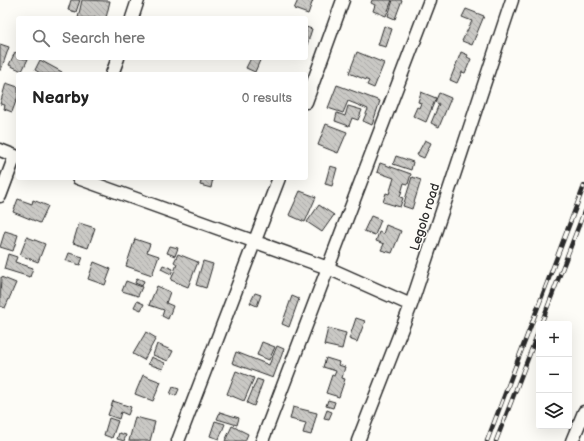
<!DOCTYPE html>
<meta charset="utf-8">
<style>
body{margin:0;font-family:"Balsamiq Sans",sans-serif;background:#f2f2f2;color:#222}
.controls{position:absolute;right:12px;bottom:12px;display:grid;overflow:hidden;border-radius:4px;box-shadow:0 4px 16px #0002}
.controls button{width:36px;height:36px;display:grid;place-items:center;padding:0;border:0;border-bottom:1px solid #e0e0e0;background:#fff;color:#222;font:20px sans-serif}
.list{margin:0;padding:0;list-style:none}
h2{display:flex;justify-content:space-between;align-items:center;height:52px;margin:0;padding:0 16px;font-size:17px}
h2 small{font-size:13px;font-weight:400;color:#767676}
.icon{flex:none;width:22px;height:22px;fill:none;stroke:currentColor;stroke-width:2;stroke-linecap:round;stroke-linejoin:round}
.map{position:relative;flex:none;width:584px;height:441px;overflow:hidden}
.search{position:absolute;background:#fff;box-shadow:0 4px 16px #0002;left:16px;top:16px;width:292px;height:44px;display:flex;align-items:center;gap:10px;box-sizing:border-box;padding:0 14px;border-radius:4px;color:#767676;font-size:15px}
.panel{position:absolute;background:#fff;box-shadow:0 4px 16px #0002;left:16px;top:72px;width:292px;height:108px;border-radius:4px}
.map>svg:first-child{display:block}
.building{fill:url(#building-back-hatch);stroke:#2b2b2b}
.lines{fill:none;stroke-linecap:round;stroke-linejoin:round}
.minor-casing{stroke:#2b2b2b;stroke-width:15}
.minor{stroke:#fdfcf7;stroke-width:12}
.rail-casing{stroke:#2b2b2b;stroke-width:4.5}
.rail{stroke:#fdfcf7;stroke-width:3;stroke-dasharray:9;stroke-linecap:butt}
.labels{text-anchor:middle;dominant-baseline:central;stroke-width:3;stroke-linejoin:round;paint-order:stroke}
.street-label{font-size:13px;fill:#2b2b2b;stroke:#fdfcf7}
</style>
<div class="map">
<svg width="584" height="441" viewBox="0 0 584 441">
<defs>
<pattern id="building-back-hatch" width="6" height="6" patternUnits="userSpaceOnUse"><rect width="6" height="6" fill="#c9c8c4"/><path d="M-1 5l2 2M0 0l6 6M5-1l2 2" fill="none" stroke="#adaca9"/></pattern>
</defs>
<rect width="100%" height="100%" fill="#fdfcf7"/>
<filter id="ink" filterUnits="userSpaceOnUse"><feTurbulence type="fractalNoise" baseFrequency=".025" numOctaves="2"/><feDisplacementMap in="SourceGraphic" scale="8" xChannelSelector="R" yChannelSelector="G"/><feConvolveMatrix kernelMatrix="1 2 1 2 8 2 1 2 1" color-interpolation-filters="sRGB"/></filter>
<g filter="url(#ink)">
<path class="building" d="M 71,0 L 80,0 L 76,12 L 68,10 Z
M 82,0 L 110,1 L 106,18 L 78,18 Z
M 298,0 L 313,0 L 308,14 L 294,9 Z
M 372,0 L 392,0 L 386,16 L 373,11 L 375,5 L 371,3 Z
M 393,0 L 402,0 L 395,19 L 388,16 Z
M 466,9 L 484,16 L 472,45 L 462,41 L 472,21 L 462,17 Z
M 384,26 L 392,29 L 386,47 L 378,45 Z
M 306,27 L 312,29 L 306,48 Z
M 0,44 L 9,47 L 1,70 L 0,70 Z
M 15,52 L 18,54 L 18,58 L 28,59 L 22,71 L 9,65 Z
M 357,52 L 384,63 L 374,88 L 367,85 L 369,81 L 349,73 Z
M 461,52 L 468,55 L 467,57 L 471,59 L 465,73 L 462,72 L 457,83 L 450,80 Z
M 251,58 L 261,58 L 255,72 L 246,68 Z
M 40,60 L 62,72 L 61,74 L 42,74 L 35,70 Z
M 6,83 L 18,87 L 18,96 L 12,112 L 4,109 L 5,105 L 0,104 Z
M 337,85 L 380,101 L 372,125 L 363,121 L 368,109 L 348,101 L 343,113 L 328,108 Z
M 421,92 L 436,98 L 426,122 L 413,116 L 417,107 L 419,108 L 421,103 L 418,102 Z
M 439,93 L 451,98 L 439,127 L 431,123 L 439,104 L 435,102 Z
M 348,106 L 362,110 L 358,120 L 352,118 L 349,126 L 335,121 L 337,113 L 345,116 Z
M 326,124 L 347,132 L 338,153 L 318,145 Z
M 425,140 L 431,143 L 424,158 L 417,155 Z
M 396,156 L 413,162 L 411,170 L 393,164 Z
M 380,163 L 411,174 L 408,184 L 404,183 L 400,197 L 403,198 L 400,207 L 383,202 L 386,193 L 389,194 L 394,178 L 377,172 Z
M 330,166 L 337,168 L 332,186 L 325,184 Z
M 412,177 L 421,180 L 412,209 L 403,206 Z
M 202,178 L 213,178 L 211,188 L 200,185 Z
M 300,191 L 316,197 L 305,222 L 289,215 Z
M 18,199 L 32,204 L 33,200 L 48,206 L 40,223 L 13,212 Z
M 319,205 L 334,215 L 322,232 L 307,222 Z
M 371,216 L 381,220 L 375,235 L 364,231 Z
M 79,223 L 95,228 L 88,248 L 73,243 Z
M 386,225 L 401,231 L 392,253 L 381,250 L 384,244 L 376,241 L 379,232 L 383,234 Z
M 5,231 L 18,235 L 13,251 L 0,247 Z
M 27,237 L 45,244 L 38,262 L 20,255 Z
M 135,239 L 150,244 L 147,252 L 159,256 L 152,275 L 126,266 Z
M 170,246 L 178,248 L 175,256 L 167,253 Z
M 69,253 L 83,257 L 80,265 L 66,261 Z
M 8,254 L 17,257 L 15,262 L 33,268 L 30,277 L 4,269 Z
M 178,254 L 198,262 L 188,287 L 171,280 L 177,264 L 174,262 Z
M 203,261 L 213,264 L 206,288 L 196,285 Z
M 94,262 L 111,269 L 105,285 L 88,279 Z
M 163,265 L 173,269 L 171,274 L 161,269 Z
M 1,277 L 16,283 L 5,308 L 0,306 Z
M 137,278 L 144,281 L 142,286 L 135,283 Z
M 126,281 L 142,287 L 138,296 L 122,291 Z
M 157,286 L 170,292 L 166,303 L 173,306 L 168,319 L 162,316 L 164,310 L 149,305 Z
M 255,293 L 261,295 L 257,306 L 250,303 Z
M 292,296 L 299,299 L 289,327 L 282,324 Z
M 137,301 L 144,304 L 141,310 L 134,307 Z
M 356,318 L 365,321 L 357,342 L 349,339 Z
M 328,328 L 346,333 L 342,349 L 324,345 Z
M 146,332 L 156,338 L 144,360 L 133,354 Z
M 262,342 L 275,347 L 269,360 L 257,355 Z
M 157,344 L 173,351 L 168,361 L 153,355 Z
M 277,346 L 284,349 L 273,378 L 232,363 L 236,352 L 269,365 Z
M 151,357 L 165,363 L 163,369 L 148,364 Z
M 326,358 L 339,362 L 338,365 L 345,367 L 342,378 L 345,379 L 339,397 L 326,393 L 332,375 L 334,376 L 336,371 L 323,367 Z
M 236,371 L 254,378 L 244,401 L 227,394 Z
M 143,375 L 161,382 L 153,401 L 135,394 Z
M 257,379 L 263,381 L 254,406 L 247,403 Z
M 173,387 L 179,389 L 176,396 L 170,394 Z
M 328,400 L 335,402 L 333,408 L 326,406 Z
M 113,401 L 131,407 L 128,415 L 121,412 L 119,419 L 108,415 Z
M 293,407 L 317,413 L 311,435 L 303,433 L 306,423 L 290,419 Z
M 327,410 L 332,412 L 329,419 L 324,418 Z
M 220,412 L 239,418 L 237,425 L 217,419 Z
M 135,417 L 155,422 L 150,441 L 129,441 Z
M 109,418 L 118,421 L 112,438 L 104,435 Z
M 215,421 L 225,424 L 219,439 L 210,436 Z
M 232,426 L 248,434 L 245,441 L 225,441 Z
M 119,433 L 126,435 L 124,441 L 117,439 Z"/>
<g class="lines">
<defs>
<path id="minor" d="M 132,18 L 138,0
M 112,74 L 118,58
M 306,102 L 343,0
M 0,150 L 18,157
M 78,178 L 328,268 L 411,305
M 0,196 L 15,156
M 178,441 L 279,178
M 262,441 L 430,0
M 358,441 L 411,305 L 512,0
M 572,441 L 584,412"/>
</defs>
<use href="#minor" class="minor-casing"/>
<use href="#minor" class="minor"/>
<defs>
<path id="rail" d="M 541,324 L 584,212
M 487,441 L 584,186
M 496,441 L 539,330"/>
</defs>
<use href="#rail" class="rail-casing"/>
<use href="#rail" class="rail"/>
</g>
</g>
<g class="labels">
<g class="street-label">
<text transform="translate(425 217) rotate(-72)">Legolo road</text>
</g>
</g>
</svg>
<div class="controls">
<button>+</button>
<button>−</button>
<button><svg class="icon" aria-label="layers" viewBox="0 0 24 24"><path d="M12 4l9 5-9 5-9-5zM3 14l9 5 9-5"/></svg></button>
</div>
<div class="search"><svg class="icon" aria-label="search" viewBox="0 0 24 24"><circle cx="10" cy="10" r="6"/><path d="M15 15l6 6"/></svg>Search here</div>
<section class="panel">
<h2>Nearby<small>0 results</small></h2>
<ul class="list">
</ul>
</section>
</div>
